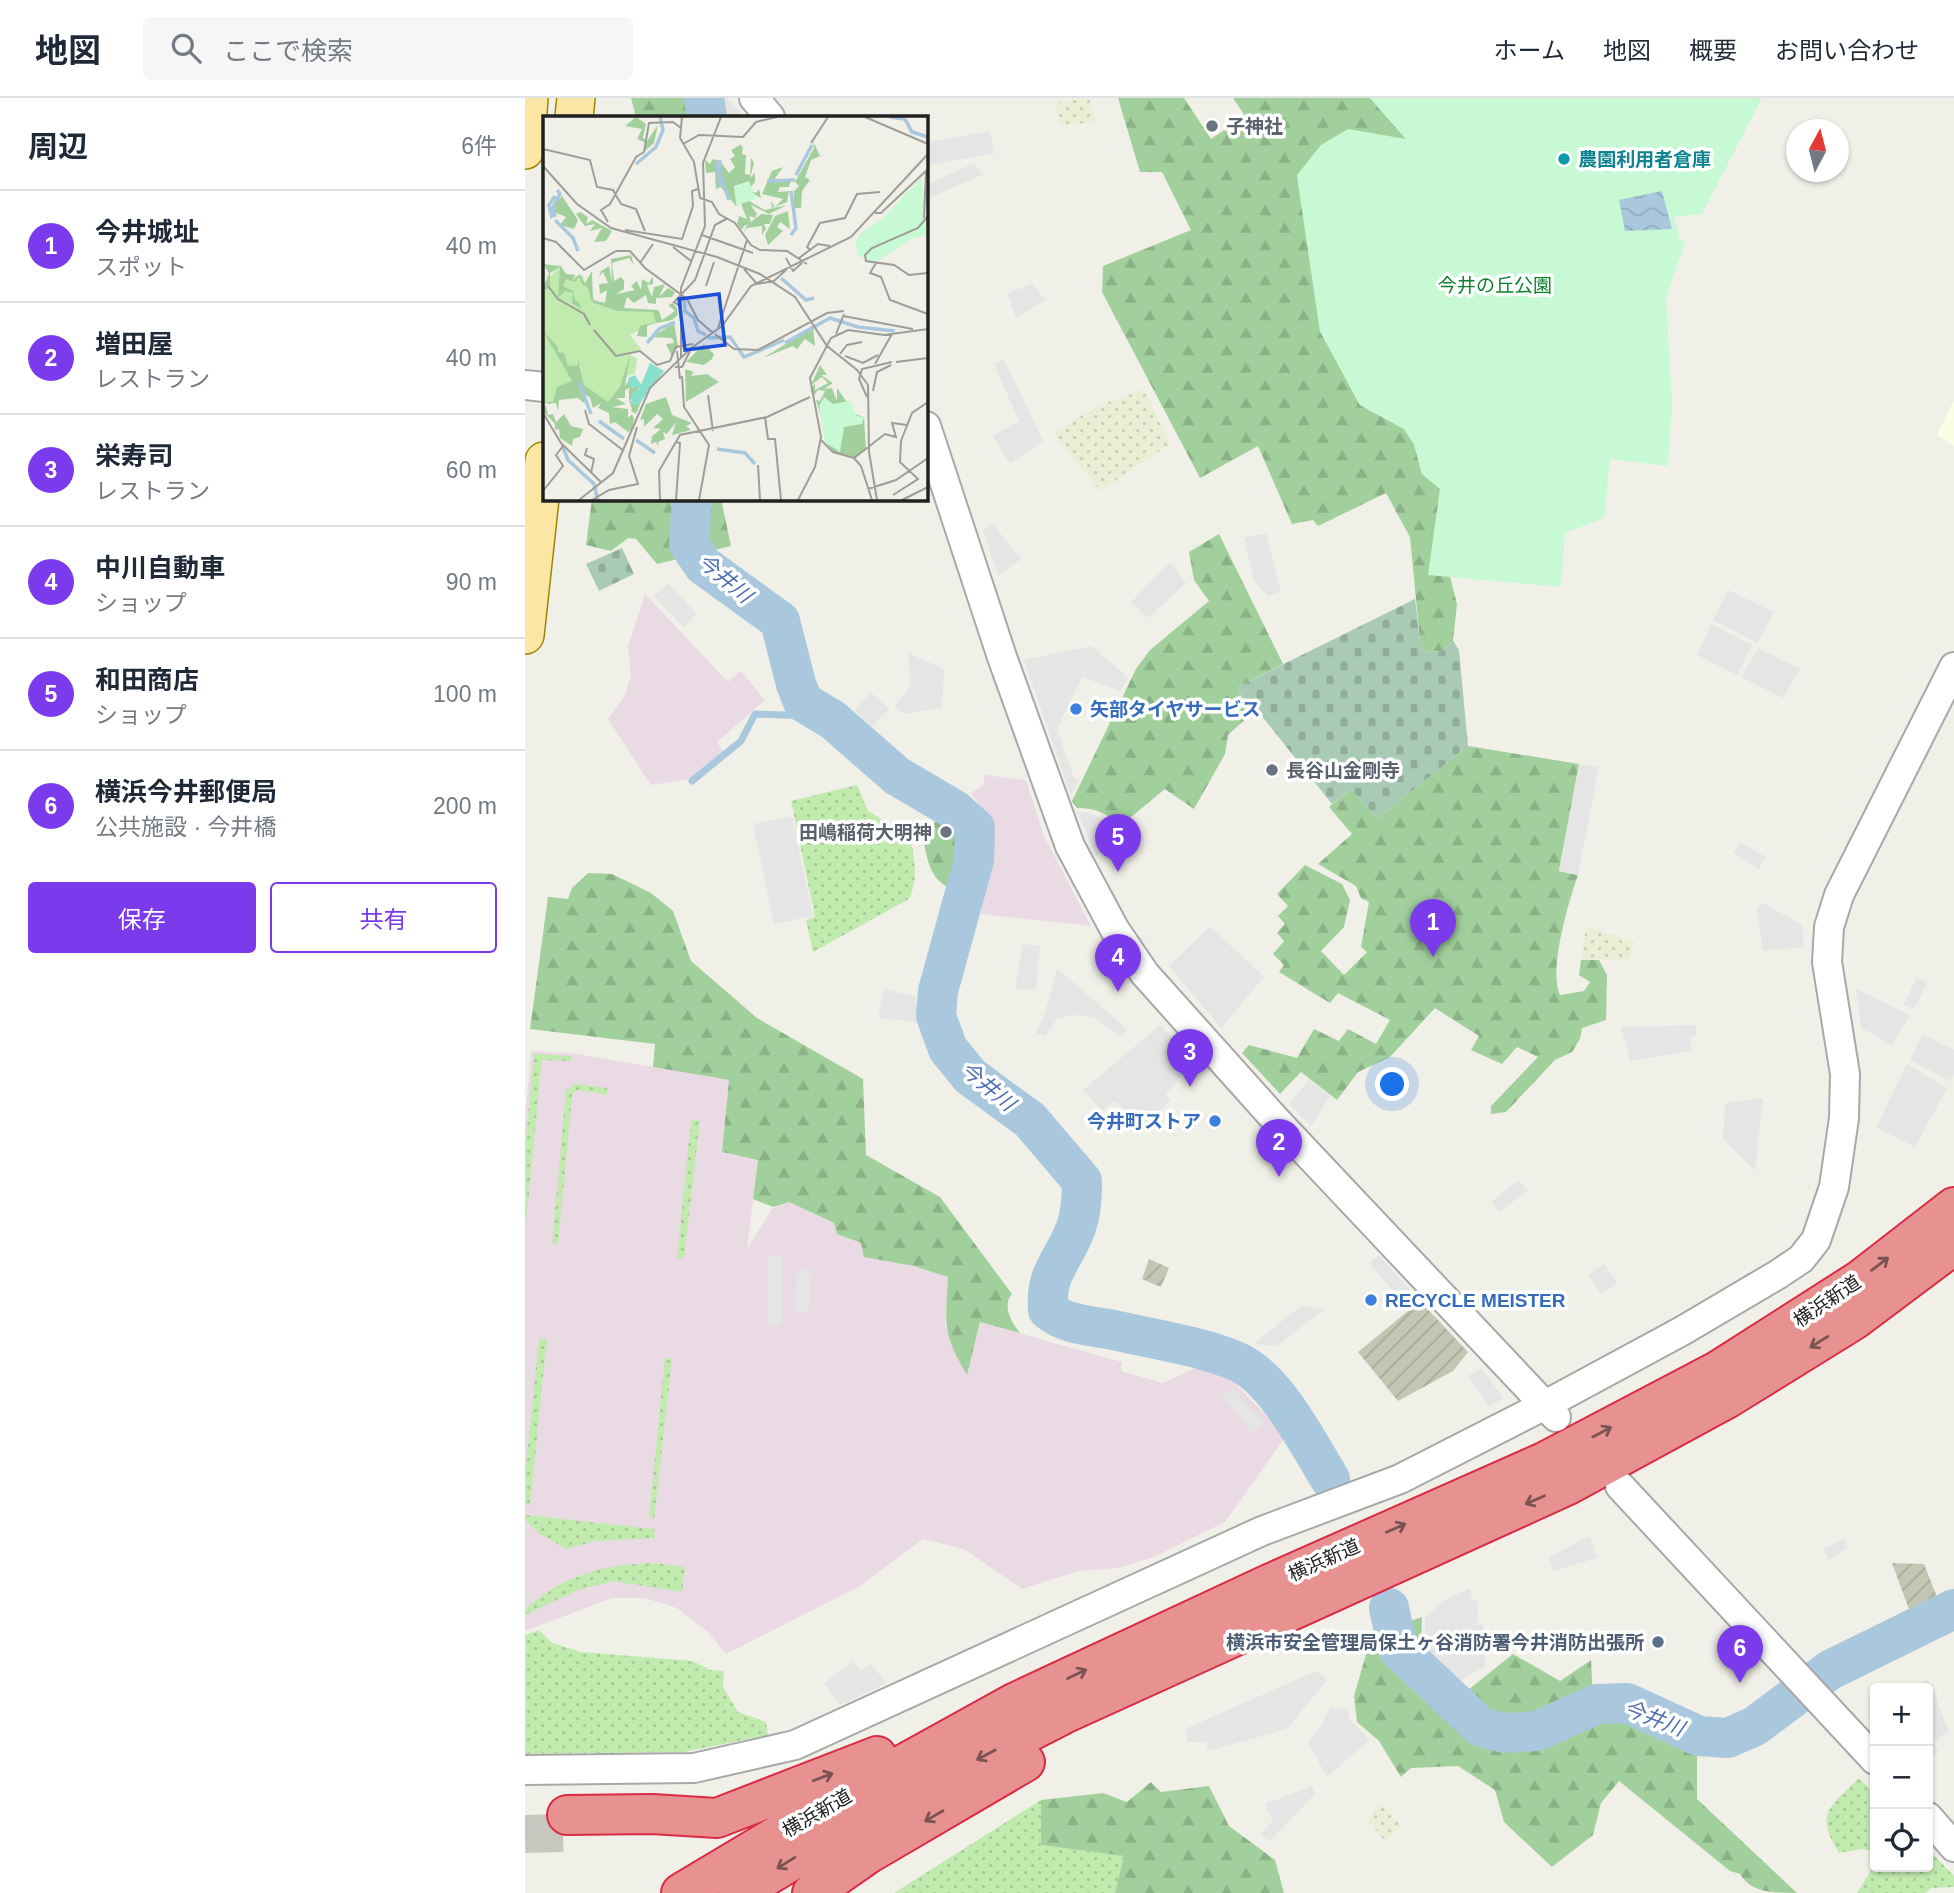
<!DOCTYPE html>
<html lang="ja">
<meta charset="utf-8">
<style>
body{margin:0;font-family:Arial,"Noto Sans JP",sans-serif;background:#f6f6f7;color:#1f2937}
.controls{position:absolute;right:21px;bottom:21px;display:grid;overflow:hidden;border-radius:7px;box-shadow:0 2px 5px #0004}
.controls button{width:63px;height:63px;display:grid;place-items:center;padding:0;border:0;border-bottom:2px solid #e0e1e3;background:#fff;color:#1f2937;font:35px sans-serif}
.compass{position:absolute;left:1261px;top:21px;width:63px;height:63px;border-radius:50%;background:#fff;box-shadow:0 2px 5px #0004;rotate:7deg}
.you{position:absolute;left:868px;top:987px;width:24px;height:24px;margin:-18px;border:5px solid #fff;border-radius:50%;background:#1a73e8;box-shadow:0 0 0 10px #1a73e833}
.badge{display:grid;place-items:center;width:46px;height:46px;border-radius:50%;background:#7c3aed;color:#fff;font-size:23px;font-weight:700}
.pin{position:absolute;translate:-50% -58px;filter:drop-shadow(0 2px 4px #0008)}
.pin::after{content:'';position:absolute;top:37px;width:24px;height:21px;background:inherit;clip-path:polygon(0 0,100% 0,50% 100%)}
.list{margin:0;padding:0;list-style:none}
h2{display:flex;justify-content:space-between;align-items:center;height:91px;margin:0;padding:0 28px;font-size:30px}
h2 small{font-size:23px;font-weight:400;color:#747a83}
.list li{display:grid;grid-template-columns:46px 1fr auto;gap:21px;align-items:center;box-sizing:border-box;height:112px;padding:0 28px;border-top:2px solid #e0e1e3}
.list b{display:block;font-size:26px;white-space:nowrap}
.list p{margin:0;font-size:23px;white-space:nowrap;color:#747a83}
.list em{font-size:23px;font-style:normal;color:#747a83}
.actions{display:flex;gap:14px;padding:21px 28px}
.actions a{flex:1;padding:16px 0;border:2px solid #7c3aed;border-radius:7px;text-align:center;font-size:24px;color:#7c3aed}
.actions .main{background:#7c3aed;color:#fff}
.icon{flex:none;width:38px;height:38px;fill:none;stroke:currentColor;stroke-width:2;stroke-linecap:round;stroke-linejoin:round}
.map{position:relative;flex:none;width:1429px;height:1795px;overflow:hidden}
header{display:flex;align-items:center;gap:42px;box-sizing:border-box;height:98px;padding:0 35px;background:#fff;border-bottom:2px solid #e0e1e3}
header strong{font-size:33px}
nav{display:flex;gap:38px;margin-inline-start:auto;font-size:24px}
.search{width:490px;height:63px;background:#f6f6f7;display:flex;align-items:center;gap:18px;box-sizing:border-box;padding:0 24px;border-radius:7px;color:#747a83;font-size:26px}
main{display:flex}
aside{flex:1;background:#fff}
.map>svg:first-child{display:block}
.industrial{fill:#eadae4}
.education{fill:#faffe3}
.construction{fill:url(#construction-furrows)}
.farmland{fill:url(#farmland-dots)}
.grass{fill:url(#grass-dots)}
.forest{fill:url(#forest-firs)}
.cemetery{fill:url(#cemetery-stones)}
.park{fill:#c7f9d4}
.parking{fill:#e5e5e5}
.water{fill:url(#water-waves)}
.pier{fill:#fff}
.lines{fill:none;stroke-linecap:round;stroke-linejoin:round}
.stream{stroke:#a9c8de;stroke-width:7}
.river{stroke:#a9c8de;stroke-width:40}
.highway-tunnel{stroke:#c7c7c0;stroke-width:38;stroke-dasharray:38 19;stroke-linecap:butt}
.minor-casing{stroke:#a8a8a8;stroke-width:32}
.major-casing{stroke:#9d8701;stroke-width:40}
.highway-casing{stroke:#db2a45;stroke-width:42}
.minor{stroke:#fff;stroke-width:28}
.major{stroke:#fbe6a3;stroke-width:37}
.highway{stroke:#e79191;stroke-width:38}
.oneway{stroke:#7a5353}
.worship-dot{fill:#6b7280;stroke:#fff;stroke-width:2.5}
.culture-dot{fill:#0f9aa8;stroke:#fff;stroke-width:2.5}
.shop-dot{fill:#3f7fe0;stroke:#fff;stroke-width:2.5}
.service-dot{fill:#5c6f8a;stroke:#fff;stroke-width:2.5}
.labels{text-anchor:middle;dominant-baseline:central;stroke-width:7;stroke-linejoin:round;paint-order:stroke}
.worship-label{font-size:19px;font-weight:bold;fill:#5b616d;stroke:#fff;text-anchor:start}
.culture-label{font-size:19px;font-weight:bold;fill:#0d838f;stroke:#fff;text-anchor:start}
.park-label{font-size:19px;fill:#0d822d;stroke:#fff}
.shop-label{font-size:19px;font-weight:bold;fill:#366cbe;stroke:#fff;text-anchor:start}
.street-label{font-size:19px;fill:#212121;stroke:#fff}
.service-label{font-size:19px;font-weight:bold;fill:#4e5e75;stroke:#fff;text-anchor:end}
.water-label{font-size:21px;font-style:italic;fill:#4d6cb1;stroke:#fff}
.inset-river{fill:none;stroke:#a9c8de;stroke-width:3.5}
.inset-road{fill:none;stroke:#9e9d98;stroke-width:2}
.view{fill:#1d4ed8;fill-opacity:0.15;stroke:#1d4ed8;stroke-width:3.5}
.inset-edge{fill:none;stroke:#212121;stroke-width:3.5}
</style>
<header>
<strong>地図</strong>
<div class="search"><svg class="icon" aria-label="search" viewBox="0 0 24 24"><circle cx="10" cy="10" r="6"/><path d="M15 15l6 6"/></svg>ここで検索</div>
<nav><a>ホーム</a><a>地図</a><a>概要</a><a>お問い合わせ</a></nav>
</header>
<main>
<aside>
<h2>周辺<small>6件</small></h2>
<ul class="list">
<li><span class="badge">1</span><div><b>今井城址</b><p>スポット</p></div><em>40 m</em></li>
<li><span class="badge">2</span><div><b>増田屋</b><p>レストラン</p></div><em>40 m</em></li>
<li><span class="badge">3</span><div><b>栄寿司</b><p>レストラン</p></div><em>60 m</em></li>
<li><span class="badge">4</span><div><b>中川自動車</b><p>ショップ</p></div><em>90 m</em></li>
<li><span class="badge">5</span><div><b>和田商店</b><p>ショップ</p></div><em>100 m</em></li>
<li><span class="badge">6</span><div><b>横浜今井郵便局</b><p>公共施設 · 今井橋</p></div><em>200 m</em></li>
</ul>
<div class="actions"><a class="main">保存</a><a>共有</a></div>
</aside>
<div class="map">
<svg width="1429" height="1795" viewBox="0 0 1429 1795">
<defs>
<pattern id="construction-furrows" width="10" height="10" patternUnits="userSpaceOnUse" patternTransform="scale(1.75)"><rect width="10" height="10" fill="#c2c6b3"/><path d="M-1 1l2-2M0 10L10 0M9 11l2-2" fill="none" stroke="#a6aa9a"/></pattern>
<pattern id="farmland-dots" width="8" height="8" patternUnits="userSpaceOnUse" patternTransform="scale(1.75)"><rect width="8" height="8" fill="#e8efd4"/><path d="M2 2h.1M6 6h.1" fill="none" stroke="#c7cdb6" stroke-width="1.8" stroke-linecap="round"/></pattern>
<pattern id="grass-dots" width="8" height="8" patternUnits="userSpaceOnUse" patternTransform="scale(1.75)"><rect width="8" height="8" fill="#c1eaaf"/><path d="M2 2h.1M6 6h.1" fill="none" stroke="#a6c896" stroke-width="1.8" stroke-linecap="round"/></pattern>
<pattern id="forest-firs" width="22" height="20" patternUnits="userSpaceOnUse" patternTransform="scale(1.75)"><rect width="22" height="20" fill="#a2d09d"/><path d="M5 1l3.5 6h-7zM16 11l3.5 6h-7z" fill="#8bb287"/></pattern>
<pattern id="cemetery-stones" width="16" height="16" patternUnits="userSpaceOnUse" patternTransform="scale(1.75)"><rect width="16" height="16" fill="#a9cab4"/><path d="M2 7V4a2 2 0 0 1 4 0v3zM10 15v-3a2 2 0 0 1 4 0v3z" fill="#91ad9a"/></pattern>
<pattern id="water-waves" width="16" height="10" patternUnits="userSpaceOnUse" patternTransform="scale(1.75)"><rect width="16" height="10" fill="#a9c8de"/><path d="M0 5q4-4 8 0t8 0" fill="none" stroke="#91acbe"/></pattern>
</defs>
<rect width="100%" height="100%" fill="#f1f0e8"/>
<path class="industrial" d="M 120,496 L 203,584 L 216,573 L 240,602 L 192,644 L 198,654 L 165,681 L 126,687 L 83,621 L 100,597 L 106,577 L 103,549 Z
M 459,677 L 501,682 L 519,738 L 566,828 L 456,816 L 467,739 L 458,712 L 446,695 L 459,686 Z
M 6,953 L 47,955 L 204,982 L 197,1054 L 233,1062 L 222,1151 L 248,1110 L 264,1104 L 309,1125 L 313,1136 L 389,1168 L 424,1179 L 420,1227 L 442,1276 L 455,1224 L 597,1264 L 596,1273 L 638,1285 L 674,1268 L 702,1277 L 761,1338 L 700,1424 L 629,1459 L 593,1470 L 553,1473 L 497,1491 L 439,1451 L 398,1441 L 333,1489 L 201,1556 L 182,1533 L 152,1510 L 120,1500 L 87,1500 L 0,1533 L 0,1022 Z"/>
<path class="education" d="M 1429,302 L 1429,348 L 1412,337 Z"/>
<path class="construction" d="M 624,1161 L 644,1170 L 636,1189 L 617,1181 Z
M 895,1203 L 943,1254 L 928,1273 L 873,1303 L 833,1254 Z
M 1367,1465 L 1399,1466 L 1414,1504 L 1385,1514 Z"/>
<path class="farmland" d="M 564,0 L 570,24 L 536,28 L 529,5 Z
M 619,291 L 645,346 L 575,393 L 528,335 L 575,307 Z
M 1061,829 L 1109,844 L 1104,861 L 1056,862 Z
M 857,1706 L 876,1728 L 860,1743 L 841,1721 Z"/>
<path class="grass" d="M 332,687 L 343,713 L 385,738 C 389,761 394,779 384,801 L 288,854 L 281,822 L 290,819 L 266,703 Z
M 9,956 L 46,958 L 46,963 L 17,962 L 0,1135 L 0,1050 Z
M 50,986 L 83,990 L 82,997 L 52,992 L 47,997 L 33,1147 L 27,1146 L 41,992 Z
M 166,1022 L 175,1022 L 159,1161 L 152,1160 Z
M 14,1241 L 22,1241 L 5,1407 L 0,1406 L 0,1376 Z
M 140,1259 L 147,1261 L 129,1421 L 124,1420 Z
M 0,1417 L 129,1431 L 130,1440 L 70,1443 L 42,1451 L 16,1437 L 0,1422 Z
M 129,1465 L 160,1469 L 157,1494 L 88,1483 L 53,1492 L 0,1517 L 0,1511 C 41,1476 76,1467 129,1465 Z
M 14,1532 L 27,1545 L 56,1554 L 168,1563 L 185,1572 L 199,1573 L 198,1589 L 213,1614 L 241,1624 L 243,1637 L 159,1654 L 0,1656 L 0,1537 Z
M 1334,1680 L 1350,1696 L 1350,1753 L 1337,1751 L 1314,1755 C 1289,1715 1305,1709 1334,1680 Z
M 516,1702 L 516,1747 L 600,1758 L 590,1795 L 369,1795 Z
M 1403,1751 L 1429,1778 L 1429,1789 L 1406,1790 L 1400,1795 L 1332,1795 L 1350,1766 L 1350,1769 L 1403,1769 Z"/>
<path class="forest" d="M 106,0 L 179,0 L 184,7 L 183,19 L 111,19 Z
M 593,0 L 659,0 L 686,41 L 720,18 L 708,0 L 845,0 L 882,42 L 772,77 L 795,233 L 835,307 L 879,331 L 889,346 L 897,376 L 916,391 L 920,459 L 932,506 L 928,543 L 918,553 L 900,554 L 895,543 L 885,439 L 861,395 L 793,428 L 788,422 L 767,426 L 733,348 L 675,380 L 577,194 L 578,168 L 666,132 L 637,74 L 615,74 Z
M 67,401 L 196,401 L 206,448 L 132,466 L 111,441 L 103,440 L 86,453 L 61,447 Z
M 694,436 L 758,566 L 712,589 L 726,616 L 703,637 L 700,656 L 669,711 L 640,691 L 595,728 C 583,715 570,710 552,710 L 547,703 L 611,571 L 625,552 L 684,503 L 669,482 L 664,454 Z
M 943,648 L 1054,666 L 1034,773 L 1053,777 C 1044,802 1023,873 1035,897 L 1059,893 L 1065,884 L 1054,877 L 1056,862 L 1074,862 L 1082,877 L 1081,922 L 1057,930 L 1055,941 L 1047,954 L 1030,962 L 981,1014 L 966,1016 L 966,1008 L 1013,959 L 992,949 L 977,966 L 946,952 L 954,938 L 910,910 L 865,959 L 833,974 L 812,1002 L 776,974 L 755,996 L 717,955 L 724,947 L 772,960 L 789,931 L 814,943 L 823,931 L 851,946 L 865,922 L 813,895 L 805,905 L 754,874 L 759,867 L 748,856 L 759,843 L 752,835 L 760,826 L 753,818 L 763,808 L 752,796 L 780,767 L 817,786 L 825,802 L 819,829 L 796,853 L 819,877 L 842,854 L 836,849 L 844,804 L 836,800 L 831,788 L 793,766 L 827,736 L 804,709 L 826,691 L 852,721 Z
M 416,716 C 449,737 442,759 432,792 C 406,787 402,762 398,740 Z
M 63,775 L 87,776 L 126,795 L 148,813 L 166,863 L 232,920 L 338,981 L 341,1057 L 415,1099 L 487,1196 C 477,1208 486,1224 495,1235 L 455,1224 L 442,1277 C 416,1233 421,1227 423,1179 L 389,1168 L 339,1159 L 336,1145 L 312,1136 L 309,1125 L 264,1104 L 248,1109 L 228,1101 L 233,1062 L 197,1054 L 204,982 L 128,969 L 130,946 L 5,931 L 23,799 L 43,801 L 47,790 Z
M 897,1519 L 896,1556 L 906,1600 L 938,1596 L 988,1556 L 1035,1583 L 1066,1562 L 1068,1601 L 1109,1587 L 1143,1615 L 1191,1626 L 1241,1602 L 1273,1607 L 1245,1636 L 1201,1652 L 1172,1657 L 1172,1701 L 1272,1795 C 1249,1795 1226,1795 1215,1776 L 1205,1773 L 1094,1683 L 1076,1705 L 1068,1737 L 1027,1769 L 979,1724 L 970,1692 L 933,1668 L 886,1670 L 876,1679 L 854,1643 L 832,1624 L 829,1598 L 847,1536 Z
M 626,1684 L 636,1694 L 684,1688 L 704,1728 L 750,1762 L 759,1795 L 590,1795 L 599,1758 L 516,1747 L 516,1702 L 578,1695 L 602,1704 Z"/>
<path class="cemetery" d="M 97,450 L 109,476 L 74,493 L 61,466 Z
M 890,501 L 895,543 L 900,554 L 918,553 L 928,543 L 934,552 L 943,648 L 852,721 L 826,691 L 807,706 L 736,617 L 729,620 L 712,589 Z"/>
<path class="park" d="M 845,0 L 1237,0 L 1177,116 L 1149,119 L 1155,141 L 1160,145 L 1141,199 L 1147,307 L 1143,368 L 1085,361 L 1079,420 L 1040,435 L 1036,489 L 903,477 L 915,391 L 897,376 L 889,346 L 879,331 L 835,307 L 795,233 L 772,77 L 796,47 L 823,31 L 881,41 Z"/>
<path class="parking" d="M 192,0 L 202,0 L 220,19 L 185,19 Z
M 465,33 L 469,55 L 401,68 L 401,44 Z
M 449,65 L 458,76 L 401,102 L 401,87 Z
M 507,186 L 521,202 L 491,220 L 482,195 Z
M 479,261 L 518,343 L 485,366 L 468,338 L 494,323 L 469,266 Z
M 468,426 L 496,461 L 473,478 L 458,432 Z
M 741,435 L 756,494 L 743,498 L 729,483 L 719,440 Z
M 645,464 L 661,485 L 623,520 L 606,504 Z
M 143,485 L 172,516 L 158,529 L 129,498 Z
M 1203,492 L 1249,514 L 1232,545 L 1188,522 Z
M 1186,526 L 1227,547 L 1212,577 L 1172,557 Z
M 566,548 L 603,579 L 596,593 L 557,579 L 532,631 L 549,680 L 554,682 L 546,698 L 499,562 Z
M 1233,550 L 1275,571 L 1258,600 L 1216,579 Z
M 383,555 L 419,571 L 417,609 L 380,616 L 369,609 L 386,587 Z
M 346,594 L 364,611 L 347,629 L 329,612 Z
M 1054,666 L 1074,669 L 1053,777 L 1034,773 Z
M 552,714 L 565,715 L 588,726 L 600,743 L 571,758 Z
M 267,718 L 288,818 L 249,826 L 228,726 Z
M 1215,744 L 1241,759 L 1234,771 L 1209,755 Z
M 1236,804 L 1277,827 L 1279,849 L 1238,853 L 1232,813 Z
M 685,828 L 739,879 L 696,930 L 644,868 Z
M 498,846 L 515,848 L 511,893 L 490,890 Z
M 532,870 L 603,932 L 594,938 L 568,919 L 547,917 L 532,921 L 520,938 L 511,935 L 520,914 Z
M 1392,880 L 1402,885 L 1389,911 L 1378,907 Z
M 359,891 L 391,899 L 393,924 L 353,920 Z
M 1331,891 L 1385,917 L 1367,947 L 1336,930 Z
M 635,927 L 669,963 L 641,996 L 645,1002 L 617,1032 L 590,1003 L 578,1013 L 558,992 Z
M 1171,927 L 1171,938 L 1165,940 L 1166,953 L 1105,963 L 1096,929 Z
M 1397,936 L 1429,952 L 1429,976 L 1425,983 L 1385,962 Z
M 1382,966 L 1422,990 L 1390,1049 L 1351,1029 Z
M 784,982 L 805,998 L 786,1028 L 764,1006 Z
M 1238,1000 L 1230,1072 L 1198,1041 L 1200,1005 Z
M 993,1082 L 1003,1093 L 974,1114 L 966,1104 Z
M 243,1157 L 256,1158 L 256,1227 L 242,1227 Z
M 854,1157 L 891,1199 L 881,1208 L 844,1165 Z
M 1079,1166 L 1093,1185 L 1076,1196 L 1063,1177 Z
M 272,1171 L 287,1173 L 283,1215 L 270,1214 Z
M 777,1207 L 799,1211 L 752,1248 L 728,1246 Z
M 956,1270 L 979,1300 L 964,1309 L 943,1278 Z
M 707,1290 L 739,1325 L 728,1336 L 697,1298 Z
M 1065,1438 L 1072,1460 L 1028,1473 L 1024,1459 Z
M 1319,1441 L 1323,1450 L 1303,1462 L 1298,1451 Z
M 945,1490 L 947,1501 L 953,1503 L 953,1525 L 959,1527 L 958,1553 L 961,1568 L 924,1589 L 900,1546 L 900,1519 L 921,1501 Z
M 327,1564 L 336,1573 L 345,1566 L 362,1585 L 315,1607 L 299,1585 Z
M 791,1573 L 802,1582 L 762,1631 L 683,1653 L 681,1644 L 662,1644 L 660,1631 Z
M 1403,1581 L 1424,1633 L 1409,1644 L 1413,1654 L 1403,1661 L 1403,1590 L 1386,1590 Z
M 805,1609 L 823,1612 L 824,1621 L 845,1642 L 802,1679 L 783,1644 L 795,1629 Z
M 787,1688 L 790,1696 L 744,1744 L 735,1735 L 748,1724 L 740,1706 Z"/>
<path class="water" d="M 1137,93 L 1147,131 L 1100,133 L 1094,102 Z"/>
<path class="pier" d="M 355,651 L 377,668 L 353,673 L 333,658 Z
M 1286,1565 L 1301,1583 L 1272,1604 L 1255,1586 Z"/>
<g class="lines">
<path class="stream" d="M 167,683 L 216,643 L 230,616 L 287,618 L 308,622"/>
<path class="river" d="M 179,0 L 182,19
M 167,401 L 164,446 L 178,467 L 255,523 L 271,586 L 278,604 L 308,622 L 372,678 L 430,712 L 450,730 L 449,762 L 413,893 L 411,918 L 423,951 L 445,978 L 505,1022 L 557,1083 C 557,1101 556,1120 548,1137 C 535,1166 520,1178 523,1212 C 544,1229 567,1227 593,1233 C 632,1242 676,1248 713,1264 C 751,1281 784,1347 805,1381
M 864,1510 L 873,1551 L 956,1629 L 979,1635 L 1012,1633 L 1072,1606 L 1102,1605 L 1174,1638 L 1203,1640 L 1230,1628 L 1305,1572 L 1429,1511"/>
<path class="highway-tunnel" d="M 0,1736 L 42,1735"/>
<defs>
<path id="minor" d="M 229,0 L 245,19
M 0,287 L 19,289
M 401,328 L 477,559 L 545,748 L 590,832 L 620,876 L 749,1020 L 1031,1319
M 1095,1388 L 1350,1662
M 0,1672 L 169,1670 L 270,1647 L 737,1433 L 875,1381 L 1020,1307 L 1157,1233 L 1252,1177 L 1276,1161 L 1291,1142 L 1309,1089 L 1319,1020 L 1320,976 L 1302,864 L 1304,829 L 1314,797 L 1429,569
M 1403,1719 L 1429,1749"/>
<path id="major" d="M 49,19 L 51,0
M 0,52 L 4,0
M 0,537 L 19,363"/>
<path id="highway" d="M 42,1717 L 127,1716 L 192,1720 L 352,1658
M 156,1795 L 290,1715 L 491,1604 L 744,1486 L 1019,1364 L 1194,1272 L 1335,1182 L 1429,1109
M 213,1795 L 350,1713 L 539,1616 L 1041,1388 L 1203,1300 L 1329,1222 L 1429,1147
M 287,1795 L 343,1756 L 500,1664"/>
</defs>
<use href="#minor" class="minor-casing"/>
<use href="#major" class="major-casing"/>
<use href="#highway" class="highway-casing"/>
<use href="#minor" class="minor"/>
<use href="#major" class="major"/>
<use href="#highway" class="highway"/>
</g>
<defs><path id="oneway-shaft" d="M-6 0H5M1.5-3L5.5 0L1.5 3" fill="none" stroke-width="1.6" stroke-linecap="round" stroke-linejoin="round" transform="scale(1.75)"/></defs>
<g class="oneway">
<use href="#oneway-shaft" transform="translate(1355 1166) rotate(-37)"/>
<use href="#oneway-shaft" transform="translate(1294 1244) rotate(148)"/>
<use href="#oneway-shaft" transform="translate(1077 1334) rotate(-28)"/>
<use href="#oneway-shaft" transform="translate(1010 1402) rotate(156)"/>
<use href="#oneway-shaft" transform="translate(871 1430) rotate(-24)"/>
<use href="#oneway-shaft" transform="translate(552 1576) rotate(-25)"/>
<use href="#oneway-shaft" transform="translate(461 1657) rotate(152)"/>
<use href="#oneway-shaft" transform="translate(298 1679) rotate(-21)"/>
<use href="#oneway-shaft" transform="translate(409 1718) rotate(150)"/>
<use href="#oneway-shaft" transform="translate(261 1765) rotate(148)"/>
</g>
<g class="worship-dot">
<circle cx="687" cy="28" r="7"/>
<circle cx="747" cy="672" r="7"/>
<circle cx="421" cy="734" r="7"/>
</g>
<circle class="culture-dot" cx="1039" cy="61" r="7"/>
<g class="shop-dot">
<circle cx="551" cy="611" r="7"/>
<circle cx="690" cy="1023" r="7"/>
<circle cx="846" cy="1202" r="7"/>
</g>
<circle class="service-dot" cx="1133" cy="1544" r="7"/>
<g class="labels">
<g class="worship-label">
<text x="701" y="28">子神社</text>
<text x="761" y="672">長谷山金剛寺</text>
<text x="407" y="734" text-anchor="end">田嶋稲荷大明神</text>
</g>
<g class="culture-label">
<text x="1053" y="61">農園利用者倉庫</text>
</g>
<g class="park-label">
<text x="970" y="187">今井の丘公園</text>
</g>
<g class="shop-label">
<text x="565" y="611">矢部タイヤサービス</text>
<text x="676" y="1023" text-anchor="end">今井町ストア</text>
<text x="860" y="1202">RECYCLE MEISTER</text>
</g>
<g class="street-label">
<text transform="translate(1302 1203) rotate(-34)">横浜新道</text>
<text transform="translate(799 1462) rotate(-24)">横浜新道</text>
<text transform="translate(292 1715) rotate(-30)">横浜新道</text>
</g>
<g class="service-label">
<text x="1119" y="1544">横浜市安全管理局保土ヶ谷消防署今井消防出張所</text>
</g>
<g class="water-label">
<text transform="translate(200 480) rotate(40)">今井川</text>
<text transform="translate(463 988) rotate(40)">今井川</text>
<text transform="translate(1129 1620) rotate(21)">今井川</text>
</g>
</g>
<g transform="translate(18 18)">
<rect width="385" height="385" fill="#f1f0e8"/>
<path d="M 17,150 L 22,161 L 32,166 L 32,160 L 41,160 L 39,167 L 47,169 L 52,186 L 63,187 L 63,183 L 71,190 L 67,191 L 117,196 L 118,204 L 87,219 L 98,233 L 87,239 L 94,242 L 92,257 L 82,261 L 68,288 L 41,275 L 38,251 L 31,252 L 30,265 L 11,287 L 0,286 L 0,168 Z" fill="#c1eaaf"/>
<path d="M 93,1 L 103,8 L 100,22 L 104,25 L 115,9 L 111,27 L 102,35 L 103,27 L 94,23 L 99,13 L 82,10 ZM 270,25 L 277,40 L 268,44 L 262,61 L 267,64 L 259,75 L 258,92 L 250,92 L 251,75 L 256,70 L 252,66 L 271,32 ZM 194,26 L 200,31 L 199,38 L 203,39 L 202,58 L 207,59 L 208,42 L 211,47 L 207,62 L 212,57 L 212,66 L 206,73 L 213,77 L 216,73 L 218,82 L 211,78 L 193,90 L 178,71 L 173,73 L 172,56 L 163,57 L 162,44 L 167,48 L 170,43 L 177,45 L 186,57 L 192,51 L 187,43 L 192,40 L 188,34 L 197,29 ZM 240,51 L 230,65 L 248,63 L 246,71 L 237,71 L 235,76 L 246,75 L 244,86 L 229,92 L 228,85 L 232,91 L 240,83 L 219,78 L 229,55 ZM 19,80 L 35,104 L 31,113 L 17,109 L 23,101 L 6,94 ZM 206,85 L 222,94 L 244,89 L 226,98 L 208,89 L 214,98 L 212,102 L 206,100 L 208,106 L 218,98 L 230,99 L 227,108 L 221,108 L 223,113 L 219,119 L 219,110 L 204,112 L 201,116 L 204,109 L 208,107 L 201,110 L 199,114 L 194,108 L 196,100 L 204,103 L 198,88 ZM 245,95 L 247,113 L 237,106 L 234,111 L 240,115 L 225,129 L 222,119 L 232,100 ZM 37,96 L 45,101 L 43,108 L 49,104 L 69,115 L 63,125 L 51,126 L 59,112 L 47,115 L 52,108 L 42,110 L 33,98 ZM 88,139 L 91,149 L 86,142 L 69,147 L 71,165 L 78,161 L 81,165 L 81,173 L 74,178 L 92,174 L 88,170 L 94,165 L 98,174 L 99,163 L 106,167 L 110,160 L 110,168 L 104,169 L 109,181 L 111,171 L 122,168 L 116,181 L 125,172 L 132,176 L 129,181 L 113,182 L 113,188 L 105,187 L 103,179 L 91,187 L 84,181 L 81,192 L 115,194 L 119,204 L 132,195 L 125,189 L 130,187 L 134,192 L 135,199 L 129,204 L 104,209 L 104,221 L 94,220 L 97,210 L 113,206 L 110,196 L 75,195 L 51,187 L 48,184 L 45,172 L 39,168 L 36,161 L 32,166 L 23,163 L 20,170 L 30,175 L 32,184 L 37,188 L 38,193 L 29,187 L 30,177 L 22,175 L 15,182 L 17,151 L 7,157 L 7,173 L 0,173 L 6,157 L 0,148 L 18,150 L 23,158 L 32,159 L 30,164 L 37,158 L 42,167 L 49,155 L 50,184 L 62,187 L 64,174 L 57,178 L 56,168 L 65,167 L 60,156 L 56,161 L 58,155 L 66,150 L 69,166 L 68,143 ZM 131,207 L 135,230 L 129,241 L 123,228 L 131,227 L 129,222 L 109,221 ZM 270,211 L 272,230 L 262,223 L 254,233 L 250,230 L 220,242 ZM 0,215 L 15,231 L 15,236 L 21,237 L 25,250 L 35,249 L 35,243 L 41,269 L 65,286 L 77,271 L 87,239 L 82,270 L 86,264 L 90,272 L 99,267 L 87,285 L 95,288 L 102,276 L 93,298 L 88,295 L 89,293 L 86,284 L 86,272 L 82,274 L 82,282 L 73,282 L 83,288 L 69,291 L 85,293 L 85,302 L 89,298 L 91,303 L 89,313 L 85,316 L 72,306 L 67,308 L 66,297 L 55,292 L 58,287 L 50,292 L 47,282 L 40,277 L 42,288 L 35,282 L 16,284 L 15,295 L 13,287 L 6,288 L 0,286 L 10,286 L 14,271 L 29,265 ZM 161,228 L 171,238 L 169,243 L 161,249 L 143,246 ZM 277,249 L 284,259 L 278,259 L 290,267 L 281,273 L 289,272 L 294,285 L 294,272 L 312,298 L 321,301 L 323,334 L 311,341 L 291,336 L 283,326 L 287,311 L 286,320 L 290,319 L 286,306 L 291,288 L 278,288 L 277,297 L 273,284 L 277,285 L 282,275 L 275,274 L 270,281 L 268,274 L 272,267 L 272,274 L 285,267 L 279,261 L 268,269 ZM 142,253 L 151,256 L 148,260 L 164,258 L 176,266 L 143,286 ZM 123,281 L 129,299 L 149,307 L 143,310 L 148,314 L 137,317 L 129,319 L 133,306 L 124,318 L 120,316 L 122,323 L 115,326 L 116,331 L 113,326 L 108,328 L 109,320 L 118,313 L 110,312 L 120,303 L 114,298 L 101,311 L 101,303 L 97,304 L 103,288 ZM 3,289 L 5,299 L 10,298 L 13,306 L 21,298 L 28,310 L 40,313 L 37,321 L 30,323 L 29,330 L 17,322 L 16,313 L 12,314 L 12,308 L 0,295 Z" fill="#a2d09d"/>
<path d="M 379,61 L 383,120 L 372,121 L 333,146 L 315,140 L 312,127 L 319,116 L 338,104 ZM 206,65 L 213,83 L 193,89 L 191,70 ZM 281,281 L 290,288 L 307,285 L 314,300 L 321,301 L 319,308 L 301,311 L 297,336 L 282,326 L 276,290 Z" fill="#c7f9d4"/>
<path d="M 107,247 L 121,255 L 96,288 L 89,289 L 88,279 L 97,272 L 87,271 L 85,262 L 92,259 L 98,269 Z" fill="#87dfce"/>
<path class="inset-river" d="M 347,1 L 362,3 L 369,16 L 385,21M 177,44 L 176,56 L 186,84M 174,45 L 177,70M 93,48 L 113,31 L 120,14 L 117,1M 253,59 L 269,29M 224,65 L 252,64M 248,75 L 253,112 L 248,119M 12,101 L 10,91 L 17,78 L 14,74M 9,102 L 6,89 L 12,80M 12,104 L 30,122 L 35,135M 238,162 L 263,184 L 271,182M 141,182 L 142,195 L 151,202 L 155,215 L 163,219M 165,222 L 187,221 L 201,241 L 241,224M 104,227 L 116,213 L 132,206M 242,227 L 287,202 L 315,211 L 352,215M 36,266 L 48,298M 56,305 L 81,323M 93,324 L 112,337M 19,329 L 25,344 L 51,368 L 55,384M 174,333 L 202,337 L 212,348"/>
<path class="inset-road" d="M 139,1 L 137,22 L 151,46 L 157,82 L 169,86 L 176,98 L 192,107 L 208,129 L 217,134 L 244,135 L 264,148M 322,1 L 385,28M 268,27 L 285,1M 140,28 L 156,19 L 200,21 L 213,6 L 234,1M 0,33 L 47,44 L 54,71 L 70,74 L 78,88 L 93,93 L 102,115M 0,50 L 34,88 L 68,112 L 174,141 L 217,158 L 252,181 L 284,230 L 314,254 L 325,269 L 326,336 L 334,384M 332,97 L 338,97 L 385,53M 385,100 L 375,112 L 329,132 L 322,139 L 323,145 L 351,149 L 366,159 L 385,157M 381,102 L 383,55M 65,106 L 58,94 L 67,88 L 93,41 L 101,36 L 106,7 L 130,6 L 138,12M 82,114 L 139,123 L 150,90 L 149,75 L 155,73M 159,119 L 210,137M 0,122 L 13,126 L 41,154 L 73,135 L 87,135 L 102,152 L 144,183 L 155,204 L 170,217M 130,131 L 148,145M 267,134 L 264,131 L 277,107 L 302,102 L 314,78 L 337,76M 243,142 L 250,155 L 259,147M 256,142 L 275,128 L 287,130M 97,147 L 110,128M 333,147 L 327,157 L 338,161 L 347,184 L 385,198M 201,153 L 214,168 L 231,165 L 244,153M 5,170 L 15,183 L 41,198 L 47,209M 163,170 L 171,146M 138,191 L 131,186 L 152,164 L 172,109 L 183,103M 300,200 L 370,213M 175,212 L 204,124M 51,214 L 73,240 L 97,235 L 114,249 L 127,245 L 133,231 L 150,228M 172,218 L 191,233 L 215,234 L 284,197 L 301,195M 293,218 L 301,198M 134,235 L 137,263M 297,238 L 304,229 L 319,226M 302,240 L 320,247 L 335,239M 138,242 L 138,172 L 162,110 L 160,47 L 178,1M 353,246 L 385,242M 332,248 L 349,218M 132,251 L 139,251 L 147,235M 139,260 L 141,291 L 166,329 L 156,384M 330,275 L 334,256 L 348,249M 165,279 L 170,315M 324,281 L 316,263 L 319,253 L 349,246M 42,294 L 46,308 L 81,335M 0,297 L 18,327 L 59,367M 222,301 L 225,323 L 232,323 L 238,384M 278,324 L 290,336 L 311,342 L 318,350 L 329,384M 44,332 L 42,339 L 51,343 L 48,357M 311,342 L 342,318 L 353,321 L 349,307 L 364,309M 215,349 L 217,384M 116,354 L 117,384M 116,355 L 137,319 L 224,301 L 267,281M 325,373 L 353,364 L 385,342M 0,375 L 20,350 L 13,339 L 21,329M 350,379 L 375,363 L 357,346 L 358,325 L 369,297 L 385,286M 36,384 L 70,357 L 107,272 L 147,233 L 179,210 L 208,170 L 308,121 L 385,38M 49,384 L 66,374 L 95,368 L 86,340 L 94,311M 133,384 L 137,327 L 133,326M 255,384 L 272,351 L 278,321 L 267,262 L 288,222 L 305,214 L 341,219 L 385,213M 359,384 L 385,371"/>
<path class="view" d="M 176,178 L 182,229 L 142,234 L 136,183 Z"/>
<rect width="385" height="385" class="inset-edge"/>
</g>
</svg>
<div class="controls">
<button>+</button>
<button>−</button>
<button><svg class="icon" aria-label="locate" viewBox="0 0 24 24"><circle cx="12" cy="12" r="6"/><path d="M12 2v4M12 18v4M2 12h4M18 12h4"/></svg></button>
</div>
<svg class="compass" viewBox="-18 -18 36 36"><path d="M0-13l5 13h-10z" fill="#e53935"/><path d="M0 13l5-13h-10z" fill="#747a83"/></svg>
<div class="you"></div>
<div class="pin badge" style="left:908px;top:859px">1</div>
<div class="pin badge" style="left:754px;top:1079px">2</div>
<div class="pin badge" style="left:665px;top:989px">3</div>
<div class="pin badge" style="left:593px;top:894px">4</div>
<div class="pin badge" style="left:593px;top:774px">5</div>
<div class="pin badge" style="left:1215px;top:1585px">6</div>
</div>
</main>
